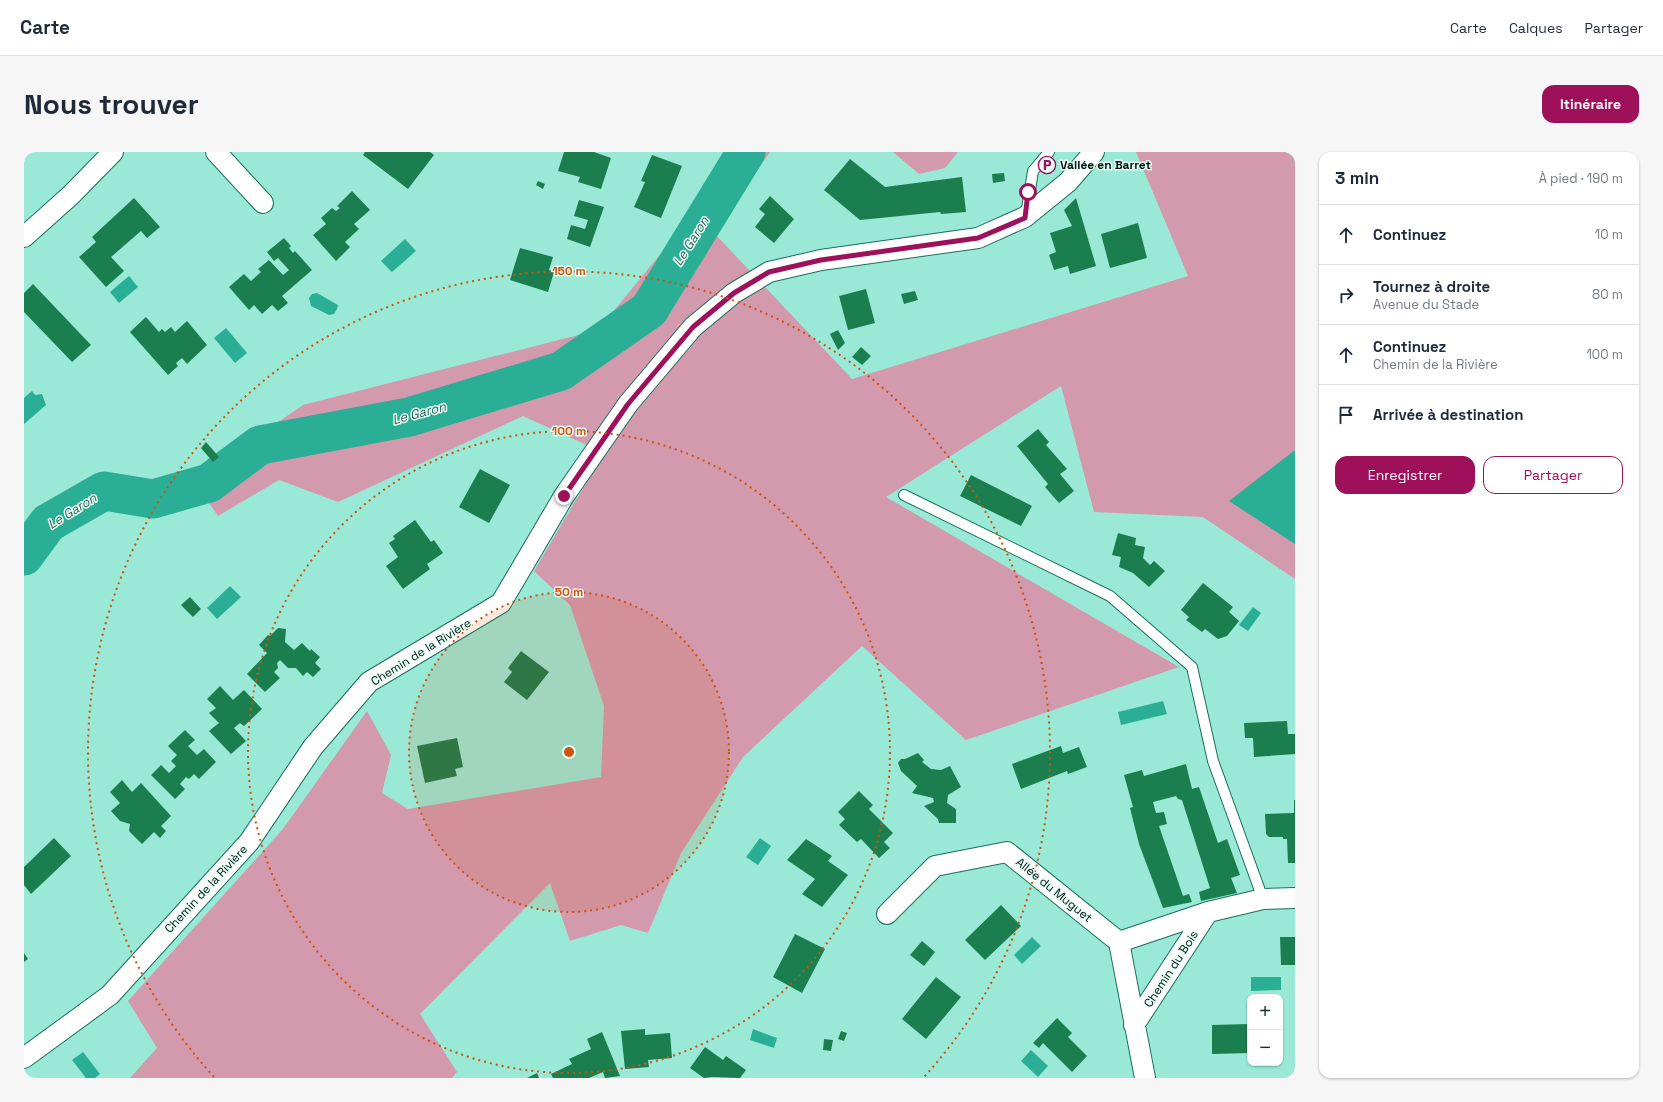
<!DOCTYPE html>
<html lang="fr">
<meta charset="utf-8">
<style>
body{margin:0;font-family:"Space Grotesk",sans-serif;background:#f6f6f7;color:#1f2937}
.controls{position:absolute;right:12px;bottom:12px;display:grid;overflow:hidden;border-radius:8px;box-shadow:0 1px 3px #0004}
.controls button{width:36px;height:36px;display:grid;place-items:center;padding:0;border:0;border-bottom:1px solid #e0e1e3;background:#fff;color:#1f2937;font:20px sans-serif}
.stop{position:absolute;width:12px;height:12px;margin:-9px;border:3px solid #9f105a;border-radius:50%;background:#fff}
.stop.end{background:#9f105a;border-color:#fff;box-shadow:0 1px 4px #0008}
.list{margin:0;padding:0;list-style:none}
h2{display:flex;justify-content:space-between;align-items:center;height:52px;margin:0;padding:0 16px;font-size:17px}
h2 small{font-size:13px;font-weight:400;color:#747a83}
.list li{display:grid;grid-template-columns:26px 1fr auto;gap:12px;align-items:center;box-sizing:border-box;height:60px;padding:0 16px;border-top:1px solid #e0e1e3}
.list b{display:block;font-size:15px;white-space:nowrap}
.list p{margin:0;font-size:13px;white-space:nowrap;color:#747a83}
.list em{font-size:13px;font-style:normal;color:#747a83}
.actions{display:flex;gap:8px;padding:12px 16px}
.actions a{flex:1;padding:9px 0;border:1px solid #9f105a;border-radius:12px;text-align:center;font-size:14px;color:#9f105a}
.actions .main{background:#9f105a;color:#fff}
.icon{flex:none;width:22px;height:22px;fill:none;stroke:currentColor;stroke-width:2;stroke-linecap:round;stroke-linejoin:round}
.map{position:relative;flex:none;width:1271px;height:926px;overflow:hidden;border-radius:12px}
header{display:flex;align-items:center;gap:24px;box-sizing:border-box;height:56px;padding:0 20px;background:#fff;border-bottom:1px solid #e0e1e3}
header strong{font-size:19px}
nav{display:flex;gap:22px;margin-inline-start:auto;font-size:14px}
.intro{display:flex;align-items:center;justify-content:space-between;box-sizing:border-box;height:96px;padding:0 24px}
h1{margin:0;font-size:28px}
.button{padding:10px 18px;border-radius:12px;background:#9f105a;color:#fff;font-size:14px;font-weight:700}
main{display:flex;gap:24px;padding:0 24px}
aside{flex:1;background:#fff;border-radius:12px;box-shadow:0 1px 3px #0004}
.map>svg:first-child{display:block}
.green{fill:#d399ac}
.water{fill:#2aaf96}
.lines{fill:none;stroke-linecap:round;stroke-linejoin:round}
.river{stroke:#2aaf96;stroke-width:39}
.building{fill:#1a7e4f}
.service-casing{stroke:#196f5f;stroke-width:12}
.minor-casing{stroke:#196f5f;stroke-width:22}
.service{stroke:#fff;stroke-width:10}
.minor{stroke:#fff;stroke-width:20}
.route{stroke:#9f105a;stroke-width:5}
.ring{fill:none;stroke:#d1520c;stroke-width:2;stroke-dasharray:2 4}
.labels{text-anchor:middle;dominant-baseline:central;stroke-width:3;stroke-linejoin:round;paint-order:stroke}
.poi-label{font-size:12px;font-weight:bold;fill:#00120e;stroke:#e7fef7;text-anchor:start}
.street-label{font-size:12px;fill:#00120e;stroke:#e7fef7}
.water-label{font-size:13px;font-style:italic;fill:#2e6155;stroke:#e7fef7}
.centre{fill:#d1520c;stroke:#e7fef7;stroke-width:2}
.ring-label{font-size:12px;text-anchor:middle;font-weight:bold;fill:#d1520c;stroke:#e7fef7;stroke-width:3;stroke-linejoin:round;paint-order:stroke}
</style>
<header>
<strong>Carte</strong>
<nav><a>Carte</a><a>Calques</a><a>Partager</a></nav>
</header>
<div class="intro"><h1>Nous trouver</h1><a class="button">Itinéraire</a></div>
<main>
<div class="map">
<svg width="1271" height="926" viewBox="0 0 1271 926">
<rect width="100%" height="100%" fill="#9ae9d6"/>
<path class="green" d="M 700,0 L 746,0 L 690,81 L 828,227 L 1164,124 L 1112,0 L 1271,0 L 1271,427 L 1179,365 L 1070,360 L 1037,234 L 862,345 L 1155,515 L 942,588 L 838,494 L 719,605 L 657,701 L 624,781 L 597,773 L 546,789 L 526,731 L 396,862 L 433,920 L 428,926 L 106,926 L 133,896 L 104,849 L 259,677 L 343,559 L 367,603 L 358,641 L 384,657 L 577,625 L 580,554 L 546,453 L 510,419 L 580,301 L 499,264 L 314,350 L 255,328 L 194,364 L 169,328 L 279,253 L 574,178 L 648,88 Z
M 869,0 L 934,0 L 921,16 L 895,22 Z"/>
<path class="water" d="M 381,87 L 392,99 L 368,120 L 357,109 Z
M 105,124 L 114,135 L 95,151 L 86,140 Z
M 293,141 L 314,153 L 313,157 L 310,162 L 305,163 L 287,154 L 285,146 L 288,142 Z
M 202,176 L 223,201 L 211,211 L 190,186 Z
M 8,239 L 11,243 L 18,242 L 22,253 L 0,272 L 0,246 Z
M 1271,298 L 1271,392 L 1205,349 Z
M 206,434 L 217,445 L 193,467 L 183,456 Z
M 1229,455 L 1237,461 L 1224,479 L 1215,473 Z
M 1139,549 L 1143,562 L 1097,573 L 1094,560 Z
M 736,686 L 747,694 L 734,713 L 722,705 Z
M 1008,785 L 1017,794 L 998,812 L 990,803 Z
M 1227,825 L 1257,825 L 1257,838 L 1227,839 Z
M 729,877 L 753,886 L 750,896 L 726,888 Z
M 1007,898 L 1024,914 L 1014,925 L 997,909 Z
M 59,900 L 76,922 L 71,926 L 62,926 L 48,908 Z"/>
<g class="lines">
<path class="river" d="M 0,404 L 24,371 L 80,339 L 129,347 L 185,331 L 236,293 L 385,265 L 537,219 L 625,158 L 722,0"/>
</g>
<path class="building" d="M 341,0 L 406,0 L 410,3 L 384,37 L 339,3 Z
M 540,0 L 570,0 L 587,6 L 577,37 L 554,30 L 556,25 L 534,19 Z
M 628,3 L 658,14 L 637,66 L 610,55 L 621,30 L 617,29 Z
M 826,7 L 861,35 L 938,25 L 942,60 L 917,62 L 916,60 L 836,68 L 800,38 Z
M 980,21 L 981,29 L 969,31 L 968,22 Z
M 514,29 L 521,32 L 519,37 L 512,33 Z
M 328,39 L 346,58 L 330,72 L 335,77 L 321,90 L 326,95 L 312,109 L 289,83 L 302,72 L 297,66 L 308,56 L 312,59 L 316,56 L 313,54 Z
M 746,44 L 770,67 L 750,91 L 731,75 L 741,62 L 735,57 Z
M 110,46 L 136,75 L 123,86 L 117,79 L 87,105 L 100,119 L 82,135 L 55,105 L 72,90 L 68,85 Z
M 1052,46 L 1072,114 L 1046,122 L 1044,114 L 1030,118 L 1025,103 L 1032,100 L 1026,81 L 1048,74 L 1040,58 Z
M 555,48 L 580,55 L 566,95 L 543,87 L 547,73 L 561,77 L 564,68 L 550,64 Z
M 1114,71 L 1123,106 L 1086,116 L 1077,82 Z
M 260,86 L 267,94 L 265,96 L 269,101 L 271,99 L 288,118 L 258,144 L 264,151 L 254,159 L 248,153 L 238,162 L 230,153 L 225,158 L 205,135 L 220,122 L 227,129 L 237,120 L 234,117 L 245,108 L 259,123 L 265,118 L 254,106 L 250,109 L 243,100 Z
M 496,96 L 529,105 L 525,118 L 530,120 L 524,140 L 486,128 Z
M 9,132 L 67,193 L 48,210 L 0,160 L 0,141 Z
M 842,137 L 851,171 L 824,178 L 815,144 Z
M 891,139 L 894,148 L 880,152 L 877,142 Z
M 122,165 L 135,180 L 138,177 L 141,180 L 147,175 L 151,180 L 163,169 L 183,193 L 163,212 L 158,206 L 152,211 L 154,214 L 144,223 L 106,180 Z
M 814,178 L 821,191 L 814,198 L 806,182 Z
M 837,195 L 847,204 L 838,213 L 828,205 Z
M 1014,277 L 1025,290 L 1022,293 L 1043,317 L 1036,322 L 1050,339 L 1035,351 L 1021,335 L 1024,332 L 993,294 Z
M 182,290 L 195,305 L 189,310 L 177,296 Z
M 456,317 L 486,333 L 465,371 L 435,355 Z
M 947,323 L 1008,354 L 997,374 L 936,344 Z
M 391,368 L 407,390 L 410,388 L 419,401 L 403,412 L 406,417 L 379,437 L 362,414 L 374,405 L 365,391 L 371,387 L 369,384 Z
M 1094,381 L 1112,386 L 1111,393 L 1121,395 L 1119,406 L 1126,413 L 1130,409 L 1141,419 L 1125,435 L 1109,421 L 1095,415 L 1097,405 L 1088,403 Z
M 1179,431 L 1209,455 L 1205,460 L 1215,469 L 1203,484 L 1194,487 L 1181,477 L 1178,480 L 1162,468 L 1165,465 L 1157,458 Z
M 166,445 L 177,457 L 169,465 L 157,453 Z
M 254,476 L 262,477 L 261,490 L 270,498 L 278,491 L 286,499 L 287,497 L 296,505 L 291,511 L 297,517 L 289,525 L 283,520 L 279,524 L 272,516 L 264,516 L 256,508 L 253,511 L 254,516 L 250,520 L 256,526 L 241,540 L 223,522 L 243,501 L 235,493 L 244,483 L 246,484 Z
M 497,499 L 525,520 L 503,548 L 480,530 L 488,520 L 484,516 Z
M 196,534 L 209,548 L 220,538 L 238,557 L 220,574 L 216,571 L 210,576 L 222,589 L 207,602 L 185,579 L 195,571 L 185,561 L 192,556 L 183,547 Z
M 1263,569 L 1264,582 L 1271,582 L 1271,602 L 1230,605 L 1229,586 L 1221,586 L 1220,571 Z
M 161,578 L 171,588 L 164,594 L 173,603 L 180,597 L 192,610 L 175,627 L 170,622 L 165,627 L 162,625 L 156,632 L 161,637 L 151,647 L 127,623 L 137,613 L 145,621 L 152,614 L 147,609 L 153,603 L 144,594 Z
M 433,586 L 439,615 L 431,617 L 433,624 L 401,631 L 393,594 Z
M 1037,594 L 1039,601 L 1055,595 L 1063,615 L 1044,622 L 1043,619 L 997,637 L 988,612 Z
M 894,601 L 900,608 L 898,610 L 907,617 L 917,618 L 926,614 L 937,635 L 924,643 L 923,651 L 932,657 L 932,671 L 915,671 L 914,667 L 900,654 L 910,650 L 909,646 L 888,641 L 893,634 L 877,619 L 874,611 L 877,607 L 881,607 Z
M 1162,612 L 1168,637 L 1175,635 L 1194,691 L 1203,687 L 1216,723 L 1207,726 L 1213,741 L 1177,749 L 1175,740 L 1186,736 L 1158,648 L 1154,647 L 1152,644 L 1129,650 L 1132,661 L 1140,660 L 1143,672 L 1135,674 L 1159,744 L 1165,742 L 1168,750 L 1139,756 L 1115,692 L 1106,656 L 1109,655 L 1100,623 L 1118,618 L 1120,624 Z
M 98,628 L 108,640 L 117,631 L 147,664 L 137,674 L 142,679 L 136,686 L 130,680 L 118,692 L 105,679 L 106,672 L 96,669 L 87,659 L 96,651 L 86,640 Z
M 835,639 L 849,653 L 845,657 L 869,681 L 860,690 L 866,696 L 855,706 L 837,687 L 833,690 L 815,673 L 821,667 L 814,660 Z
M 1270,648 L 1271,648 L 1271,711 L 1264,711 L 1263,687 L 1259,687 L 1259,685 L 1245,685 L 1242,682 L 1241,662 L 1270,661 Z
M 30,686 L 47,704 L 7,742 L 0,733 L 0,715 Z
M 782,687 L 808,704 L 804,709 L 824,723 L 798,755 L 778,742 L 791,727 L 763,708 Z
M 977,753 L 997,774 L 961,808 L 941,788 Z
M 771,782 L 801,797 L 778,841 L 749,825 Z
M 1256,785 L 1271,785 L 1271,813 L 1257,813 Z
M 898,789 L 911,800 L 900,814 L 886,803 Z
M 0,801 L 4,807 L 0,810 Z
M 912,825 L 937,845 L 902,887 L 878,867 Z
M 1033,866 L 1048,881 L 1044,885 L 1063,904 L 1048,920 L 1019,891 L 1015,896 L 1009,891 Z
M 1226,872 L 1226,901 L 1188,902 L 1188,873 Z
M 621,877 L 621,883 L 646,881 L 648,906 L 624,908 L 625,915 L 601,917 L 597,879 Z
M 817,879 L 823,881 L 820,889 L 814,887 Z
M 578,880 L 596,924 L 581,926 L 579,920 L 565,926 L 529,926 L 527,922 L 548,912 L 545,907 L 567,897 L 563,887 Z
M 800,887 L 809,888 L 807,899 L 799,898 Z
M 681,895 L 699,908 L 702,904 L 722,918 L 716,926 L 688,925 L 680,926 L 666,916 Z
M 513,921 L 515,926 L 503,926 Z"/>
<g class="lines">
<defs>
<path id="service" d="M 1002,63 L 1009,19 L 1025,0
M 880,343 L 1086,444 L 1168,515 L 1189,609 L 1239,747"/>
<path id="minor" d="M 192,0 L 239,51
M 0,85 L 47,43 L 89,0
M 863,762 L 911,714 L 983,700 L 1095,790
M 1110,873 L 1184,760
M 0,906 L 86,843 L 225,690 L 289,595 L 345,530 L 477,451 L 540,344 L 604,252 L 669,175 L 710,141 L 745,120 L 797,108 L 954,86 L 1001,65 L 1044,30 L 1070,0
M 1121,926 L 1095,790 L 1184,760 L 1239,747 L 1271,746"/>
</defs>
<use href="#service" class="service-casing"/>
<use href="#minor" class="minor-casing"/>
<use href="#service" class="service"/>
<use href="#minor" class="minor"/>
</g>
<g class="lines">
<path class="route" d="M 540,344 L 604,252 L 669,175 L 710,141 L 745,120 L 797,108 L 954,86 L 1001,66 L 1004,40"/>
</g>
<circle cx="545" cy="600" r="160" fill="#d1520c" fill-opacity=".12"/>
<g class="ring">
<circle cx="545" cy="600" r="160"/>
<circle cx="545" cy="600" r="321"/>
<path d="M190 925A481 481 0 1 1 900 925"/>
</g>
<defs>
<symbol id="parking-ring" viewBox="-11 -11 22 22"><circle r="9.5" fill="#e7fef7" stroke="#9f105a" stroke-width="1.5"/><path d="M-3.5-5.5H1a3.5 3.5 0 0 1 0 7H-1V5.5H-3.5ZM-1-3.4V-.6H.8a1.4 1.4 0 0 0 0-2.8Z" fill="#9f105a"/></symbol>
</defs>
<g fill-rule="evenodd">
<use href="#parking-ring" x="1013" y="3" width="20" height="20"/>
</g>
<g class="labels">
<g class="poi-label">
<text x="1036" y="13">Vallée en Barret</text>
</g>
<g class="street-label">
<text transform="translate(397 500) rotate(-32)">Chemin de la Rivière</text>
<text transform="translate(182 737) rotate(-47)">Chemin de la Rivière</text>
<text transform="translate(1030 738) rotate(39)">Allée du Muguet</text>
<text transform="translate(1147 817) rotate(-57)">Chemin du Bois</text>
</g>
<g class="water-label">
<text transform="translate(667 89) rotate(-58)">Le Garon</text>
<text transform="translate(395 261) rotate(-15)">Le Garon</text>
<text transform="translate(48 359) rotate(-32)">Le Garon</text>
</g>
</g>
<circle cx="545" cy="600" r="6" class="centre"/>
<g class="ring-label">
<text x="545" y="123">150 m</text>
<text x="545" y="283">100 m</text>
<text x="545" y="444">50 m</text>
</g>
</svg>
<div class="controls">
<button>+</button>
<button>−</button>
</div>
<div class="stop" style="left:1004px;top:40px"></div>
<div class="stop end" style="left:540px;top:344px"></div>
</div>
<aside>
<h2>3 min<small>À pied · 190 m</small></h2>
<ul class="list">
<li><svg class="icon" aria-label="ahead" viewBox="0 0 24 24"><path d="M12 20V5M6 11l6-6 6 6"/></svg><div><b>Continuez</b></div><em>10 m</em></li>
<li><svg class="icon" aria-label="right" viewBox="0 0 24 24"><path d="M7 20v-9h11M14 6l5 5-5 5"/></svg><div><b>Tournez à droite</b><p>Avenue du Stade</p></div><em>80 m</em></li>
<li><svg class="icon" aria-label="ahead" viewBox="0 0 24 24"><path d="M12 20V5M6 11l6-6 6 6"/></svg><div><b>Continuez</b><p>Chemin de la Rivière</p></div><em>100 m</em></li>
<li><svg class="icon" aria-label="arrive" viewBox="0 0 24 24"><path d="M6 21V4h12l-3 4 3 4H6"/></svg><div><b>Arrivée à destination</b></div></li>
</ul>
<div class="actions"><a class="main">Enregistrer</a><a>Partager</a></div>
</aside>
</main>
